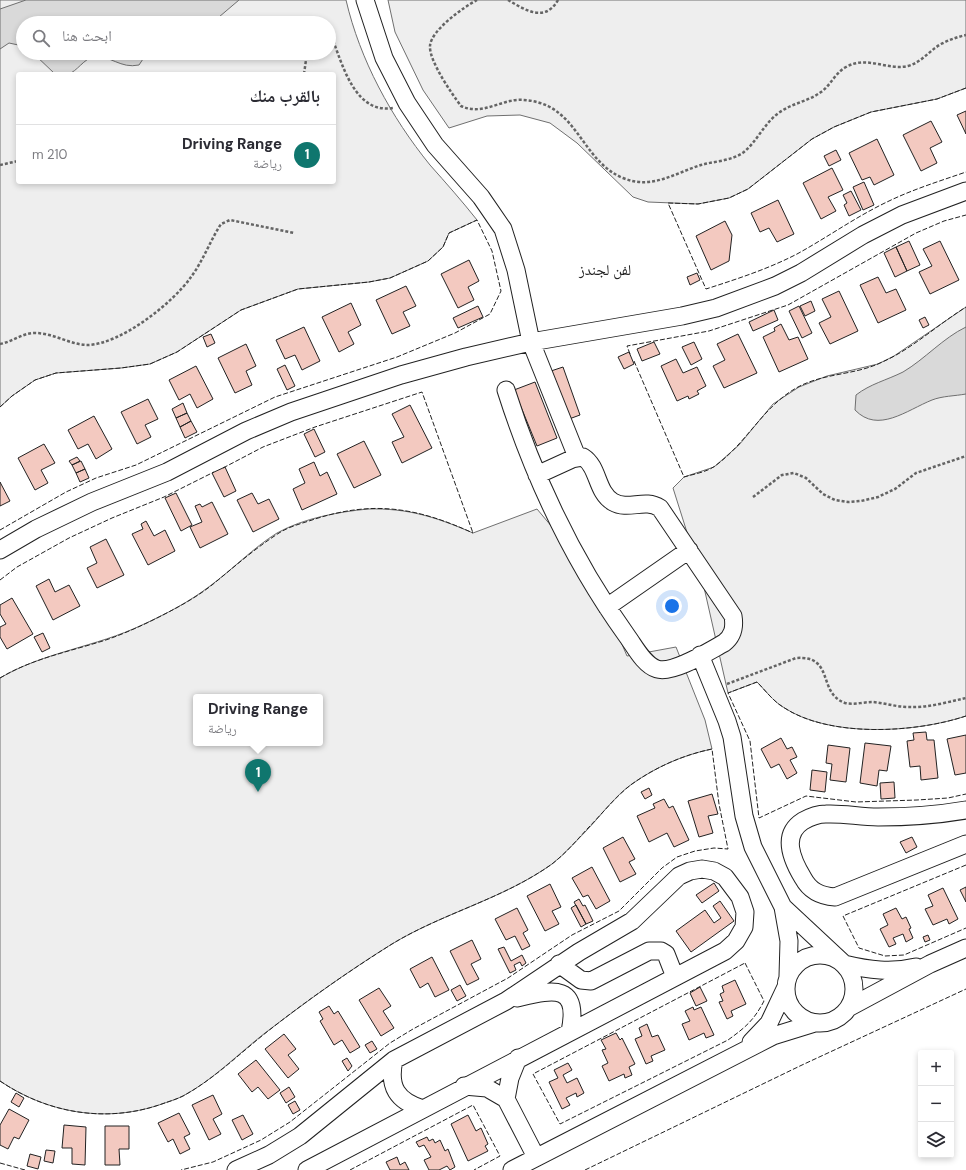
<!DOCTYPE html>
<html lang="ar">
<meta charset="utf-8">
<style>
body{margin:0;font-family:"DM Sans","Noto Naskh Arabic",sans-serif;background:#f7f7f7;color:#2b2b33;direction:rtl}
.controls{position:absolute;right:12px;bottom:12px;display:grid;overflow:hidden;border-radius:4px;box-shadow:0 2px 6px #0003}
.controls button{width:36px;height:36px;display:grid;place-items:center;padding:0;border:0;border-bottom:1px solid #e1e1e2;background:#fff;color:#2b2b33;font:20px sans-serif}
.you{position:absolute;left:672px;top:606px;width:14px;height:14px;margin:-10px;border:3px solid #fff;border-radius:50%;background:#1a73e8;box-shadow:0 0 0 6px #1a73e833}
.badge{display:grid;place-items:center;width:26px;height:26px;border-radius:50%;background:#0f766e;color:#fff;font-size:13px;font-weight:700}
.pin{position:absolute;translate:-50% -33px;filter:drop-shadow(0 1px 2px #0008)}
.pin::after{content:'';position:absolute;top:21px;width:14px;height:12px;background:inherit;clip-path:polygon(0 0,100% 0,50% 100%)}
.popup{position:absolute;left:193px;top:694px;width:130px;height:52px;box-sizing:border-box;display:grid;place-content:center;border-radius:4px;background:#fff;filter:drop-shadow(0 1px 3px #0005);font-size:13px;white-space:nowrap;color:#7c7c81}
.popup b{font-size:15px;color:#2b2b33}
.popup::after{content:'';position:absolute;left:50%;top:100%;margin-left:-8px;border:8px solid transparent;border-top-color:#fff}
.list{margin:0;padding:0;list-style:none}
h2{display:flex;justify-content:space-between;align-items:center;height:52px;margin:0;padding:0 16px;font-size:17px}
h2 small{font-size:13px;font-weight:400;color:#7c7c81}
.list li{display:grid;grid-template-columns:26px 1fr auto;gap:12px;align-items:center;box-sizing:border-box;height:60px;padding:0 16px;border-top:1px solid #e1e1e2}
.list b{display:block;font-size:15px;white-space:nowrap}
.list p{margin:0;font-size:13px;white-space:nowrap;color:#7c7c81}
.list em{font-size:13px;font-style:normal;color:#7c7c81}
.icon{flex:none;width:22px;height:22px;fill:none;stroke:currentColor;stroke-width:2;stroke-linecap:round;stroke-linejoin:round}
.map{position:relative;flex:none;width:966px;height:1170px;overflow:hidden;direction:ltr}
.search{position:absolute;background:#fff;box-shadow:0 2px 6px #0003;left:16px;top:16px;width:320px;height:44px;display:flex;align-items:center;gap:10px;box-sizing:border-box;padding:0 14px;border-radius:22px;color:#7c7c81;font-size:15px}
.panel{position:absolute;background:#fff;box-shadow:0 2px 6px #0003;left:16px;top:72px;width:320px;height:112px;border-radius:4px;direction:rtl}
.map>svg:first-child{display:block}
.green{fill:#eee;stroke:#6f6f6f;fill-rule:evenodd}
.water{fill:#d9d9d9;stroke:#6f6f6f}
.building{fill:#f3c9c0;stroke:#222}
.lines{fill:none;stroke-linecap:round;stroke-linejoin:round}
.minor-casing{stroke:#222;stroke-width:19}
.path{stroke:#646464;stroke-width:2.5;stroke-dasharray:3 2;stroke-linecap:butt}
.minor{stroke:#fff;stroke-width:17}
.fence{stroke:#222;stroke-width:1;stroke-dasharray:5 2;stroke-linecap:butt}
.labels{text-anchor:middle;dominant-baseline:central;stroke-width:3;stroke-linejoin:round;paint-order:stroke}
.neighbourhood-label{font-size:15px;fill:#222;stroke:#fff}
</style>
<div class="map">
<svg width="966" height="1170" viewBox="0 0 966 1170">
<rect width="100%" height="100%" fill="#fff"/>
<path class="green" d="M 0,0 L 346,0 C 360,60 391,117 430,165 C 446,183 462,201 477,220 L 449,233 L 443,247 L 428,261 L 390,278 L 369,282 L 298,289 L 241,310 L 177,352 L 150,364 L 121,368 L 56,373 L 35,380 L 12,396 L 0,407 ZM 23,23 L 329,23 L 329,53 L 23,53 ZM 18,74 L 334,74 L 334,182 L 18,182 Z
M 388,0 L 966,0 L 966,88 L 937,99 L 871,112 L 834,127 L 812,139 L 748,189 L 729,198 L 698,204 L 648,202 L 633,197 L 577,143 L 550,123 L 520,115 L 487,116 L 449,128 L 423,90 L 395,32 Z
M 966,307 L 966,716 C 915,733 829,738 783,707 C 773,701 765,690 757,682 L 728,693 L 703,583 L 673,488 L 684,477 L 714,467 L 739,445 L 773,404 L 799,387 L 827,376 L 878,364 L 894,356 Z
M 368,509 C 408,508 436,517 473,533 L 537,509 L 573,552 L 604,602 L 627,656 L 676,647 L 705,720 L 712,749 C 683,755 656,767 632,784 C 616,795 602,814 588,829 C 577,840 565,854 552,864 C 503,899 443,913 392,944 C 348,971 306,1002 265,1033 C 238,1054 213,1080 183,1096 C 175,1100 167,1102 159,1105 C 105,1123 47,1113 0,1081 L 0,678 C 44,652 96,647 142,625 C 166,614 189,602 210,586 C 233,569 253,548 277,533 C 304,518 338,512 368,509 ZM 196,697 L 320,697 L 320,743 L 196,743 Z"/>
<path class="water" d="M 26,0 L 239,0 L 219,17 L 208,23 L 23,23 L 23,46 L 9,43 L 0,49 L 0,9 Z
M 33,53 L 147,53 L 139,65 C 120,69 111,55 94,57 C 84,58 77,72 68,74 C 64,75 59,74 55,74 Z
M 966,327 L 966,394 C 955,396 942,396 932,400 C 907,410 878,434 855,410 L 856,395 C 870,384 887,380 903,372 C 925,359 943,338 966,327 Z"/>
<path class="building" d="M 966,111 L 966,134 L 957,115 Z
M 931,121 L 942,142 L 930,148 L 937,163 L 921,171 L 903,135 Z
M 877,139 L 894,175 L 874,185 L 870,177 L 862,180 L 849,153 Z
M 836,150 L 841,160 L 829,166 L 824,156 Z
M 832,168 L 843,190 L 828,197 L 836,211 L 821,219 L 803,183 Z
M 864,182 L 874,205 L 863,210 L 853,187 Z
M 851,191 L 861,210 L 849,216 L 844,205 L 847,203 L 843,195 Z
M 778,200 L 794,234 L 777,242 L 769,228 L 760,232 L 751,213 Z
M 725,221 L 732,235 L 729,261 L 711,270 L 696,236 Z
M 909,241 L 920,265 L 907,271 L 896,247 Z
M 940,241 L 959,280 L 930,294 L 919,272 L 932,266 L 923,249 Z
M 896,247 L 907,271 L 895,277 L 884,253 Z
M 469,260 L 479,281 L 468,287 L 474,300 L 458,308 L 441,274 Z
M 697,273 L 700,280 L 690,285 L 687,277 Z
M 878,277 L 886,293 L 896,289 L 906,310 L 878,323 L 860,285 Z
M 406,286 L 416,306 L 403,312 L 410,326 L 392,334 L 376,300 Z
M 839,291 L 858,331 L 830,344 L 819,323 L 831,317 L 822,299 Z
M 811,301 L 815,311 L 805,316 L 800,306 Z
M 351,303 L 361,325 L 348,332 L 354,344 L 339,352 L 322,317 Z
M 478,306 L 483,317 L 458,328 L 453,318 Z
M 799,306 L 812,333 L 802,338 L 789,311 Z
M 774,310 L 778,320 L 753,331 L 749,322 Z
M 925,317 L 929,325 L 923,328 L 919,320 Z
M 781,324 L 789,340 L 798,337 L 808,359 L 779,372 L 763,337 L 775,331 L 774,328 Z
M 304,327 L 320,361 L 302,370 L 295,355 L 285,359 L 276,340 Z
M 211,334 L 215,343 L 207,347 L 203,337 Z
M 738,334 L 757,373 L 724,388 L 713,366 L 725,360 L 717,344 Z
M 654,342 L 660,354 L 642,361 L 637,349 Z
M 694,342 L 702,359 L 691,365 L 682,347 Z
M 246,344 L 256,366 L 246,371 L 252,385 L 235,393 L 218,358 Z
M 629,352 L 634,364 L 624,369 L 618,357 Z
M 676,359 L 683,373 L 697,367 L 706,386 L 697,391 L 699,394 L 689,399 L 688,396 L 677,401 L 661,366 Z
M 285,365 L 295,386 L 287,390 L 277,369 Z
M 196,366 L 213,399 L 197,408 L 190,394 L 179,400 L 169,380 Z
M 563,367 L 580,415 L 569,419 L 551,371 Z
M 535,382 L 557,438 L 537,446 L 514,390 Z
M 148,399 L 158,419 L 145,425 L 151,437 L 137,444 L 121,412 Z
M 183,403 L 187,413 L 176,418 L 172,409 Z
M 410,405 L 432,448 L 402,463 L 392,442 L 404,437 L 392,414 Z
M 187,413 L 191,421 L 180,427 L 176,418 Z
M 94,416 L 112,449 L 96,459 L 88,444 L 78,449 L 68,430 Z
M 191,421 L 197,432 L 185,438 L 180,427 Z
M 314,429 L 325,452 L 315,457 L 304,434 Z
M 364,441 L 381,475 L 354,488 L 337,454 Z
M 44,444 L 55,463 L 41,470 L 48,483 L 35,490 L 18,458 Z
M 77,457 L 80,461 L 72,465 L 69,461 Z
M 81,461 L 85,469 L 76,473 L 72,465 Z
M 314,462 L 320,476 L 327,472 L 337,494 L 302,510 L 293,489 L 305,483 L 299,469 Z
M 225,467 L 236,491 L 224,497 L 212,473 Z
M 85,469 L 89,478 L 80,482 L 76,473 Z
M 0,482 L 10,501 L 0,506 Z
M 176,493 L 192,525 L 181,531 L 165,498 Z
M 252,493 L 258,504 L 269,499 L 279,519 L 253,532 L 237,500 Z
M 212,502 L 228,534 L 200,548 L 190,527 L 202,522 L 195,506 L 200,504 L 202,507 Z
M 146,521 L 154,536 L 165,530 L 175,551 L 148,565 L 132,534 L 143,529 L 141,524 Z
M 106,539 L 124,575 L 97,588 L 87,568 L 97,563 L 90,547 Z
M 49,579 L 55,592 L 69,585 L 80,606 L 53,620 L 36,586 Z
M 12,598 L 33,634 L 7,649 L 0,637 L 0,627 L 6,624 L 0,614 L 0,605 Z
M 43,633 L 50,648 L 42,652 L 34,637 Z
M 926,732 L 927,740 L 934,740 L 938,778 L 921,780 L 920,766 L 910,767 L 907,741 L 914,740 L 913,733 Z
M 966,735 L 966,773 L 955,775 L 947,739 Z
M 781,738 L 787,749 L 792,747 L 797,757 L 790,760 L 797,773 L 787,779 L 779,764 L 771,768 L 761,749 Z
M 865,743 L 891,746 L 887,771 L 879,770 L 877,786 L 860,783 Z
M 828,745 L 850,748 L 846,782 L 830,780 L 832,764 L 826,763 Z
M 812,770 L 827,772 L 825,792 L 810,790 Z
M 894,782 L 895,798 L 881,799 L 880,783 Z
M 649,788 L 652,795 L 645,799 L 641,792 Z
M 712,794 L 718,814 L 708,816 L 713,833 L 699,837 L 688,801 Z
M 664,799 L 669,808 L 673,806 L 689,840 L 674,847 L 667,833 L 649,842 L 637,816 L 655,808 L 653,804 Z
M 623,837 L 635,859 L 629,862 L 636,874 L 620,882 L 603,848 Z
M 912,837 L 917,847 L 906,853 L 900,842 Z
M 592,867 L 610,901 L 596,909 L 588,895 L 583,897 L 572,878 Z
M 714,883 L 719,891 L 702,903 L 696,895 Z
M 550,884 L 561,907 L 552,911 L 559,924 L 545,931 L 527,896 Z
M 966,887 L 966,902 L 960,890 Z
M 943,888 L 958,919 L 949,924 L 947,919 L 933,925 L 925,909 L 933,906 L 928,895 Z
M 579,899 L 583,906 L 585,905 L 593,921 L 586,924 L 574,902 Z
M 720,901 L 734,921 L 691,952 L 676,931 L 705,910 L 714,923 L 721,918 L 713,906 Z
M 576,905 L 586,924 L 581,927 L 571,908 Z
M 517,908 L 528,930 L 523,933 L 530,946 L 522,950 L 515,936 L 506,940 L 495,919 Z
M 896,908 L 902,919 L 906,917 L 911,928 L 909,929 L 913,938 L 906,942 L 903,934 L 893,938 L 896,944 L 889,947 L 880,929 L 888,925 L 883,914 Z
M 928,935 L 930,940 L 925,942 L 923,937 Z
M 472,940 L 481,959 L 471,964 L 479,979 L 467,985 L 450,951 Z
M 504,947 L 511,961 L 522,955 L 526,963 L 522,966 L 520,962 L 514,965 L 516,970 L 510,973 L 498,949 Z
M 432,957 L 449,990 L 435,997 L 428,983 L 420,988 L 410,969 Z
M 735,980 L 746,1004 L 731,1011 L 733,1016 L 727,1019 L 719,1002 L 723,1001 L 720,994 L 724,992 L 722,986 Z
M 460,985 L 466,996 L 457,1001 L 451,990 Z
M 700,987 L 707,1001 L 696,1006 L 690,993 Z
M 379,988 L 391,1006 L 383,1011 L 394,1028 L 381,1036 L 359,1000 Z
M 329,1006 L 334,1014 L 338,1011 L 360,1047 L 350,1053 L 342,1040 L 334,1045 L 320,1021 L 323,1019 L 319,1012 Z
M 693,1007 L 694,1010 L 701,1007 L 714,1035 L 706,1038 L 704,1033 L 689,1040 L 682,1024 L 690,1021 L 685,1011 Z
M 647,1024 L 652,1037 L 658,1035 L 665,1050 L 651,1056 L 653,1061 L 646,1064 L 635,1039 L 642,1036 L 639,1028 Z
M 616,1033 L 620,1040 L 622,1038 L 635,1064 L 629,1067 L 632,1075 L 625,1078 L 624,1074 L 609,1081 L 602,1066 L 608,1063 L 602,1050 L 606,1049 L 601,1040 Z
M 284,1034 L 296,1049 L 288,1055 L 299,1069 L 288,1078 L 265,1049 Z
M 372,1041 L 377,1049 L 370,1053 L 365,1045 Z
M 347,1058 L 352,1066 L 348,1071 L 342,1061 Z
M 256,1060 L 280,1090 L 268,1099 L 258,1087 L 252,1092 L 238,1074 Z
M 568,1063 L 572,1070 L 563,1075 L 567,1083 L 577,1078 L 584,1093 L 577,1097 L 576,1093 L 566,1098 L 570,1105 L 562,1109 L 549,1082 L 558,1078 L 554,1070 Z
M 289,1087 L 295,1097 L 286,1103 L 280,1093 Z
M 16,1093 L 24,1098 L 19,1107 L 11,1102 Z
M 213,1095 L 222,1114 L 213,1119 L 221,1134 L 209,1140 L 192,1105 Z
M 295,1101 L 300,1110 L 293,1114 L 288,1105 Z
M 9,1109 L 29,1120 L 19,1139 L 14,1137 L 8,1149 L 0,1145 L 0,1125 Z
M 179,1113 L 190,1134 L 184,1137 L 190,1149 L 180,1154 L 173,1139 L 168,1142 L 158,1123 Z
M 243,1115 L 253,1134 L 242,1140 L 232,1120 Z
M 468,1115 L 476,1131 L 481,1128 L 488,1144 L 485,1146 L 488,1151 L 468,1161 L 451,1124 Z
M 64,1125 L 86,1127 L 85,1165 L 72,1164 L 72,1148 L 62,1148 Z
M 105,1126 L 129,1126 L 129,1149 L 119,1149 L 120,1165 L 105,1165 Z
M 427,1137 L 429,1141 L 433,1139 L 435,1143 L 440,1140 L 445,1151 L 448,1149 L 455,1167 L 450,1170 L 447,1166 L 439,1170 L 429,1170 L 424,1160 L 431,1157 L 424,1145 L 419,1147 L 416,1142 Z
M 46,1150 L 55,1151 L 53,1163 L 44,1161 Z
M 30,1154 L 41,1157 L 38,1169 L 27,1166 Z
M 397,1157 L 400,1165 L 405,1162 L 409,1170 L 390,1170 L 386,1162 Z"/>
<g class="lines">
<defs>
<path id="minor" d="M 365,0 L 384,58 L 407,103 L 435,145 L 481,197 L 503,229 L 516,270 L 531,342 L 577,457
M 506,390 C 534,478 573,561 627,636 C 635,647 644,665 657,669 C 674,674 709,651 724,643 C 733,636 735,628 733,616 L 660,508 C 644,498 629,511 613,502 C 596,492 599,467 583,457 L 572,459 L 537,475
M 0,550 L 36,529 L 92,502 L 167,472 L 246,431 L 291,412 L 401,375 L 466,357 L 531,342 L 682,316 L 716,308 L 775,286 L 801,273 L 863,235 L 902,215 L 966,191
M 607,607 L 689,550
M 700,655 L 727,721 L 732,737 L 744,816 L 753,847 L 783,907 L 842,962
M 966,810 C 937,815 907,817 878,817 C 860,817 843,813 826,814 C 817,814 810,817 803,821 C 781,835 792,860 803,878 C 810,891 820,896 835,897 L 966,844
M 783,907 L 789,941 L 788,976
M786 989a34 34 0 1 1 68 0a34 34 0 1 1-68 0Z
M 559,964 L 581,980 L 591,981 L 649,951 L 661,951 L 666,954 L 675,977
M 844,964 C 869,970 891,973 916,967
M 517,998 C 552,990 580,982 570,1032
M 850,1007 L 930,964 L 966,948
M 751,1042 L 769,1023 L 786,987
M 394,1060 C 388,1087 397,1101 423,1109
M 464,1086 L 487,1088 L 506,1099 L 536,1157
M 506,1099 L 510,1078 L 518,1058
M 236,1170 L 269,1155 L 300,1136 L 394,1060 L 506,1001 L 579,952 L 632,921 L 679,876 L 690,871 L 702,869 L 714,871 L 725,877 L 740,897 L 745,912 L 744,927 L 736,941 L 725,951 L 307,1170
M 512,1170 L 773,1036 L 815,1023"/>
</defs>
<use href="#minor" class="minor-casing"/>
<path class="path" d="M 477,0 C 464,7 431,30 430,46 C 429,61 452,94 461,106 C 478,114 493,105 510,101 C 522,98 537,101 548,106 C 580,122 588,164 623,178 C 652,190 675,173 701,165 C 715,161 732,161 744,152 C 758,140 765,122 780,112 C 793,103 809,101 821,92 C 831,85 835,73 846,67 C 867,55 888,71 908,66 C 922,62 929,51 941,44 C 949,40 957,37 966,35
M 508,0 C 525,10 545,23 558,0
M 329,38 L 334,43 C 344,70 357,114 393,108
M 304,74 L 307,53
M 0,165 L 18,161
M 0,344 C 12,342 22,333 35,333 C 54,333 70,345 88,345 C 121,344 173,303 191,277 C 203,261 210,241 221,224 L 230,220 L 294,233
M 753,497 L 782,475 L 794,473 L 806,478 L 823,494 L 835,500 L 848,502 L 861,501 L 878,497 L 895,489 L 916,473 L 966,456
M 727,684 L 796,658 C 835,655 817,693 845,703 C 854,705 864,702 873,702 C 885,703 896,707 909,707 C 927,708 948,702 966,698"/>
<use href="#minor" class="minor"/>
<path class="fence" d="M 966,88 L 937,99 L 871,112 L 834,127 L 812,139 L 748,189 L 729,198 L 698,204 L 668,203 L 706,289 C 737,279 768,269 797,254 C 828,237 857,216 889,201 C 914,189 940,181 966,172
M 630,354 L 627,346 L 709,331 L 788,305 L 916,233 L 944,221 L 966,215
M 634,361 L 684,477 C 694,474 707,472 715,466 C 747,443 763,406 798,387 C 824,373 855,375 880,363 C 911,350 937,325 966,307
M 0,407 L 12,396 L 35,380 L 56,373 L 121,368 L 150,364 L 177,352 L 241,310 L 298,289 L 369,282 L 390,278 L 428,261 L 443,247 L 449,233 L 477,220 L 492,251 L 501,291 L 490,314 L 455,333 L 397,357 L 275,397 L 136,465 L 96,478 L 66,492 L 0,530
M 223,468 L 263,447 L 315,427 L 422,392 L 473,533
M 0,580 L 17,567 L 69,538 L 112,518 L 164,497 L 214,472
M 0,678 C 30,660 63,653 96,643 C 114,638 132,630 149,622 C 171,611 193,600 212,585 C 233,568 253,550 276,535 C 287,527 300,524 312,520 C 372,500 416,507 473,533
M 966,716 C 915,733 829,738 783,707 C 773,701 765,690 757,682 L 728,693 L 750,741 L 759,818 L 806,796 L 856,802 L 917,800 L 948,798 L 966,794
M 966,865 L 843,916 L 859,948 L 885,956 L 904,955 L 966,928
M 745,963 L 764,1001 C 754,1020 746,1027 728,1040 L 560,1124 L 533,1074 Z
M 0,1081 C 47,1113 105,1123 159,1105 C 167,1102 175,1100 183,1096 C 216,1078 242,1051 272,1028 C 310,998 351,970 392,944 C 443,913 503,899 552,864 C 565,854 577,840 588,828 C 601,815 617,795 632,784 C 656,767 683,755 712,749 L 719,804 L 728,849 L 714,848 L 695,851 L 677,857 L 662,868 L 619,911 L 572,935 L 508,978 L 413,1029 L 390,1043 L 290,1122 L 261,1140 L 213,1162 L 181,1170
M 0,1163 L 25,1170
M 350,1170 L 473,1105 L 500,1156 L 474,1170
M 585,1170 L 802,1065 L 966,989"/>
</g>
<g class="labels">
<g class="neighbourhood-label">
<text x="605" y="270">لفن لجندز</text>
</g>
</g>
</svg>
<div class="controls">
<button>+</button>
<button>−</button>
<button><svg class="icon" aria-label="layers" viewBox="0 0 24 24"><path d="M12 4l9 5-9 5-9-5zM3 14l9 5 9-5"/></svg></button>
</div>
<div class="you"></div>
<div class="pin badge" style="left:258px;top:792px">1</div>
<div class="popup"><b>Driving Range</b>رياضة</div>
<div class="search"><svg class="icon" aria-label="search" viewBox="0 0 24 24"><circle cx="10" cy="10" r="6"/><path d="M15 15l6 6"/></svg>ابحث هنا</div>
<section class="panel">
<h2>بالقرب منك<small></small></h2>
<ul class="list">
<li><span class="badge">1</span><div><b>Driving Range</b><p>رياضة</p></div><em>210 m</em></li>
</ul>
</section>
</div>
